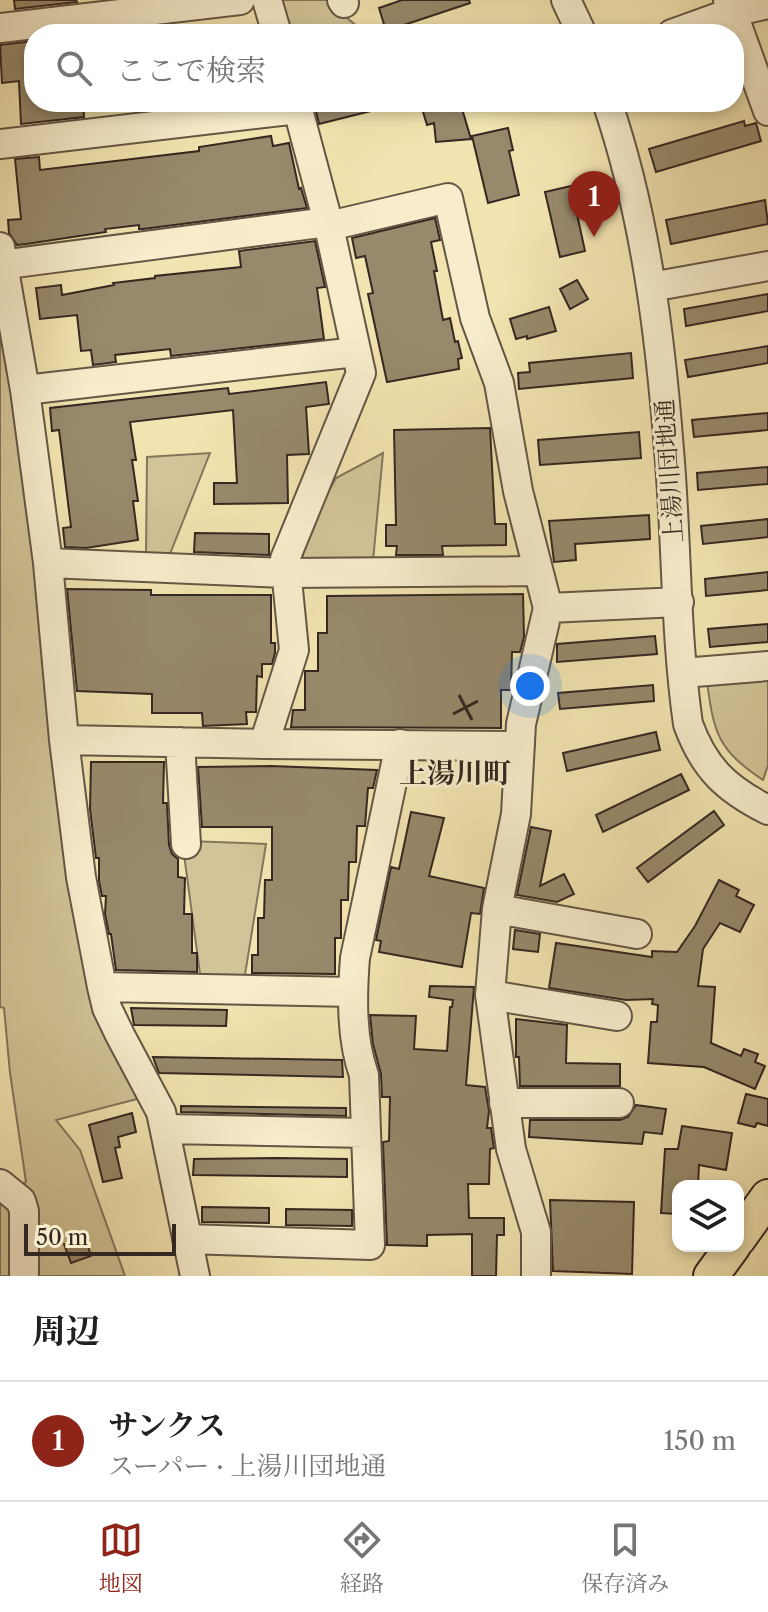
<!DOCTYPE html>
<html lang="ja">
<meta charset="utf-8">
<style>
body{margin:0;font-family:"Libre Caslon Text","Noto Serif JP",serif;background:#f2f2f2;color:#202124}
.controls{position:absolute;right:24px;bottom:24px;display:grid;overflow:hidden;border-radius:16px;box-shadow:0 4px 12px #0003}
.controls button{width:72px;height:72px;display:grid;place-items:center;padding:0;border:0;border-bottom:2px solid #e0e0e0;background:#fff;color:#202124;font:40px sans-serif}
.scale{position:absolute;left:24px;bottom:20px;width:152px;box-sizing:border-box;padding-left:8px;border:4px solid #352721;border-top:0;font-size:22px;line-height:28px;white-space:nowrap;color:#352721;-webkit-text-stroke:6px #f7edcc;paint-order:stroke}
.you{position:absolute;left:530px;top:686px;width:28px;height:28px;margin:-20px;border:6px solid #fff;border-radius:50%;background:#1a73e8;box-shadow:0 0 0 12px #1a73e833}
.badge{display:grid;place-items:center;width:52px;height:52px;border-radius:50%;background:#8f2418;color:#fff;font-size:26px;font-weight:700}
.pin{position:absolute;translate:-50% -66px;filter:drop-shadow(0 2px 4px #0008)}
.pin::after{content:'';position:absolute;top:42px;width:28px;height:24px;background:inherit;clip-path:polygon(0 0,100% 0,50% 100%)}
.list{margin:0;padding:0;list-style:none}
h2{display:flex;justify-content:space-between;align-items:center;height:104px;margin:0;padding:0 32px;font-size:34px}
h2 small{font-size:26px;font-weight:400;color:#757577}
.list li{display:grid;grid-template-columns:52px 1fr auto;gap:24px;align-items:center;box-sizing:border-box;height:120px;padding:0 32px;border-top:2px solid #e0e0e0}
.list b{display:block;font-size:30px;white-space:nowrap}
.list p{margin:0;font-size:26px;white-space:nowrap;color:#757577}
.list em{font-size:26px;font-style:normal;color:#757577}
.icon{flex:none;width:44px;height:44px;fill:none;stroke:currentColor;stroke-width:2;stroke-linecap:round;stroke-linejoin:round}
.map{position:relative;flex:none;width:768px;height:1276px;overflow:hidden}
.search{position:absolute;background:#fff;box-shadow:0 4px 12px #0003;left:24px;right:24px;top:24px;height:88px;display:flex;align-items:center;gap:20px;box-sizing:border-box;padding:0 28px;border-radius:32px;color:#757577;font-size:30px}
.sheet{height:224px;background:#fff}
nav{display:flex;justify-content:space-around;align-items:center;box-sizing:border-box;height:112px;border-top:2px solid #e0e0e0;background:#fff;font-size:22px;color:#757577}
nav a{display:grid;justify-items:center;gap:4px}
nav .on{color:#8f2418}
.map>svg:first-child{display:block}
.green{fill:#d2c498;stroke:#84765c;stroke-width:2}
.building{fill:#97896b;stroke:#352721;stroke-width:2}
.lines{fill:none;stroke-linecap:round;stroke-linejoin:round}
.minor-casing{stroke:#645645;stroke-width:32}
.major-casing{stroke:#352721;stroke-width:38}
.minor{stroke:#f7edcc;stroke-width:28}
.major{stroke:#f2e4b0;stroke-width:34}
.ticks{fill:none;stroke:#352721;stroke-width:3}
.labels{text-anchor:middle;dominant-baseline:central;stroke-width:6;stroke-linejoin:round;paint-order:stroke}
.street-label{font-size:24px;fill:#352721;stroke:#f7edcc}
.quarter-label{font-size:28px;font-weight:bold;fill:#352721;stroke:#f7edcc}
</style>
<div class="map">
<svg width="768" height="1276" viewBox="0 0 768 1276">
<rect width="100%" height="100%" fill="#f2e4b0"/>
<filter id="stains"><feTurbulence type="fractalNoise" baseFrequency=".0025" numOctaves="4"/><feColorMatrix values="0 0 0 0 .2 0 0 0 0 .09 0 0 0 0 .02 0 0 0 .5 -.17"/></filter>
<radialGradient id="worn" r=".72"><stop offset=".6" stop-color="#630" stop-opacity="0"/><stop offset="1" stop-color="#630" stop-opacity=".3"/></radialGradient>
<path class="green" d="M 279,0 L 330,0 L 337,10 L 367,34 L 288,34 Z
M 0,292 L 18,390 L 56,739 L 141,1098 L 56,1120 L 80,1150 L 125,1276 L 0,1276 L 0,1197 L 26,1182 L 10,1073 L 4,1008 L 0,1007 Z
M 210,453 L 168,559 L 146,557 L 147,457 Z
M 383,453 L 373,561 L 301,562 L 311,523 L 336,478 Z
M 768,677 L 768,765 L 763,780 C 718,750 714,734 707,682 Z
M 189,841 L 266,844 L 244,981 L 201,981 L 183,847 Z"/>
<path class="building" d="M 14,0 L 76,0 L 77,2 L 15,9 Z
M 402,0 L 469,0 L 470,3 L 386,31 L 379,8 Z
M 34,41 L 34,102 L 83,102 L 84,117 L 21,124 L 19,81 L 2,83 L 0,45 Z
M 314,102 L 382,102 L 383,108 L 319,124 Z
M 420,102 L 460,102 L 471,139 L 436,142 L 434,123 L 427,125 Z
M 744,121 L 745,126 L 756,123 L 761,141 L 656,172 L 649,149 Z
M 508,128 L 513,150 L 509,151 L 519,195 L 488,203 L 472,136 Z
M 271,136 L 273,146 L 289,143 L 299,189 L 301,188 L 307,208 L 143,229 L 139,229 L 139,225 L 105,229 L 106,232 L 26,244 L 17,245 L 9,233 L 8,220 L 21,219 L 15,159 L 39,157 L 40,170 L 199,151 L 199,147 Z
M 571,186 L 585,251 L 560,257 L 545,192 Z
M 765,200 L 768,224 L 671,244 L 666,220 Z
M 435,218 L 440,240 L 431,242 L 437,271 L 434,271 L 443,320 L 450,318 L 455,342 L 458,341 L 462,358 L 458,359 L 459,369 L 387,382 L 368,294 L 373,293 L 365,256 L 356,258 L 352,238 Z
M 315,241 L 325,287 L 317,288 L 324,339 L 171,356 L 170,349 L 115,355 L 116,362 L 93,365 L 91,350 L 81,351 L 77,315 L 40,319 L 36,288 L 61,285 L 62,295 L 114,285 L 113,283 L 155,278 L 155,276 L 241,267 L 239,251 Z
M 577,280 L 588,299 L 570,309 L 560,289 Z
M 768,294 L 768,311 L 686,326 L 684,309 Z
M 549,307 L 556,331 L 527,339 L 527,336 L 516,339 L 510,319 Z
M 768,346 L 768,363 L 688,377 L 685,360 Z
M 631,353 L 633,378 L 519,389 L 518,373 L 530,372 L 529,363 Z
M 326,382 L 329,404 L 306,407 L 309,454 L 287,455 L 288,503 L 214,504 L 214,483 L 237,483 L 233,410 L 130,422 L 136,460 L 132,460 L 138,501 L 133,501 L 138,540 L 86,548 L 65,547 L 63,528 L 71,527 L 59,430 L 52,431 L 50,408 L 228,388 L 229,394 Z
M 768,413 L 768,430 L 694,437 L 692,420 Z
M 490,428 L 495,524 L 506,524 L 506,545 L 442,546 L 443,555 L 396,555 L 397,546 L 386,546 L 386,525 L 396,525 L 394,430 Z
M 639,432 L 641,458 L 540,465 L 538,440 Z
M 768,467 L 768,484 L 698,490 L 697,473 Z
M 649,515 L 650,539 L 575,544 L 576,560 L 554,562 L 549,521 Z
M 768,519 L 768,537 L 703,544 L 701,526 Z
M 195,533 L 269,534 L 269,555 L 194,552 Z
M 768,572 L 768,590 L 706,596 L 705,579 Z
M 67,589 L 151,590 L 151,595 L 271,595 L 271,643 L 275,643 L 275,653 L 272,664 L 262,664 L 262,677 L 257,676 L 256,712 L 246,712 L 247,724 L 203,726 L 202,713 L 152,713 L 152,694 L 77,691 Z
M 523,594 L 524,637 L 520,652 L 512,652 L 511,690 L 501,690 L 501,728 L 291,727 L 293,710 L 305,710 L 305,671 L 318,671 L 318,633 L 327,633 L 327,596 Z
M 768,624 L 768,642 L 710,647 L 708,629 Z
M 655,636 L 657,654 L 557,662 L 557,644 Z
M 653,685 L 654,701 L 560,709 L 558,693 Z
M 656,732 L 660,750 L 567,771 L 563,753 Z
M 91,762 L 164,762 L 163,803 L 167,803 L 169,845 L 172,854 L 178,859 L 178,877 L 185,878 L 184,914 L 192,914 L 192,953 L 197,953 L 197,972 L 116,970 L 111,934 L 109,934 L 105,914 L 106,896 L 102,896 L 99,881 L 99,858 L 96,858 L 90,809 Z
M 271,766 L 377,770 L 373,788 L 368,788 L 365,826 L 357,826 L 356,862 L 349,862 L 348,900 L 341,900 L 341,938 L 335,938 L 335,974 L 252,973 L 252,955 L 258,955 L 258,918 L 264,918 L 265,880 L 272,880 L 272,827 L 202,827 L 198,767 Z
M 681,774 L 689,790 L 603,832 L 596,815 Z
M 714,811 L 724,825 L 648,882 L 637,868 Z
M 411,812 L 444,818 L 429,876 L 484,888 L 480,914 L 471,913 L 462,967 L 379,952 L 381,941 L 376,940 L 391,867 L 399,869 Z
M 531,827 L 551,831 L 540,886 L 564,874 L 574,894 L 557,902 L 517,895 Z
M 719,880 L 739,890 L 736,896 L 754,905 L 740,932 L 720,923 L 703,949 L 698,986 L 715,987 L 711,1043 L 741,1056 L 744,1049 L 758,1054 L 755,1062 L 765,1066 L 755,1089 L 704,1067 L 648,1063 L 651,1022 L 657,1022 L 658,1005 L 652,1004 L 653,999 L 626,1000 L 549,988 L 556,943 L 652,957 L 652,951 L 677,952 L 695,926 Z
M 515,930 L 540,934 L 538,952 L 513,949 Z
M 430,986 L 474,987 L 466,1085 L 485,1087 L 489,1111 L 487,1128 L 491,1128 L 494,1148 L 490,1149 L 489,1184 L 468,1184 L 469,1218 L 504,1218 L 504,1235 L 497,1235 L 496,1276 L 472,1276 L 472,1234 L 427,1235 L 427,1246 L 387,1245 L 383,1142 L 389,1141 L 390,1097 L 382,1097 L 381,1074 L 373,1044 L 370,1015 L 416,1016 L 414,1049 L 447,1051 L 450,1007 L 452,1007 L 453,1000 L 429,997 Z
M 131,1008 L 227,1010 L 226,1026 L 134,1025 Z
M 516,1019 L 567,1025 L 566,1063 L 620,1064 L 620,1086 L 520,1086 L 519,1057 L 516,1057 Z
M 153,1057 L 342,1060 L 343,1077 L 159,1073 Z
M 746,1094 L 768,1099 L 768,1126 L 757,1123 L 755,1127 L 738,1123 Z
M 636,1105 L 666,1109 L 662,1134 L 644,1132 L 642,1144 L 529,1137 L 530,1120 L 620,1120 L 628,1117 Z
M 181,1106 L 346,1108 L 346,1116 L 181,1112 Z
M 132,1113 L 136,1132 L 118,1137 L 120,1147 L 115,1148 L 122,1178 L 103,1182 L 89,1125 Z
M 682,1126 L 732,1133 L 726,1170 L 699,1165 L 698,1186 L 678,1186 L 678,1214 L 661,1213 L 665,1149 L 678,1149 Z
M 278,1158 L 347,1159 L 347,1177 L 193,1175 L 194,1159 Z
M 550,1200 L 634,1202 L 632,1274 L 553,1271 Z
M 202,1207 L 269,1208 L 269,1223 L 202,1222 Z
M 286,1209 L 352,1210 L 352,1226 L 286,1225 Z
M 85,1237 L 91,1256 L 71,1263 L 64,1244 Z"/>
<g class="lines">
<defs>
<path id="minor" d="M 267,0 L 277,34
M 342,0 L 344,3
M 566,0 L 582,34
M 728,0 L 768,111
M 0,28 L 240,0
M 672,34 L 733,12 L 768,4
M 607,102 C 645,213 660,333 669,450 C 677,541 675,633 688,724 C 704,768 726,789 768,810
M 0,144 L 298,109
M 329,226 L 448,198 L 475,318 L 499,383 L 518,491 L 548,608 L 521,724 L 516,814 L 497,909 L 490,995 L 511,1149 L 536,1232 L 536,1276
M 0,247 L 25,390 L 48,563 L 64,740 L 81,877 L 102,987 L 107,1008 L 120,1035 L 161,1112 L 195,1276
M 0,265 L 328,222
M 651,287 L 768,266
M 25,390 L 356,352
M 48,563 L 286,573 L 536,571
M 548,608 L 679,602
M 683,673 L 768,666
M 64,740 L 264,744 L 520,746
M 180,742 L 186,844
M 264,744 L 294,650 L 285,559 L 361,373 L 328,222 L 296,102
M 497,909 L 637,934
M 102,987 L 353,992
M 490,995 L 617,1016
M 504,1103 L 619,1103
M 166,1129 L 365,1133
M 0,1184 L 21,1201 L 24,1211 L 24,1276
M 187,1239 L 370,1245 L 364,1075 C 351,1039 352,996 355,958 L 400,744"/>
<path id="major" d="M 738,1239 L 768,1197
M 711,1276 L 733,1246"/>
</defs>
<use href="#minor" class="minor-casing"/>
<use href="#major" class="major-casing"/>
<use href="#minor" class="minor"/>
<use href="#major" class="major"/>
</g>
<path class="ticks" d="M 459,695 L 472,720M 453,714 L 478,701"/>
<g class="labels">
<g class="street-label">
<text transform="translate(669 471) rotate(-94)">上湯川団地通</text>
</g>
<g class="quarter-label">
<text x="455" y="773">上湯川町</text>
</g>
</g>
<rect width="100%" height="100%" filter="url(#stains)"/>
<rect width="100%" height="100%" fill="url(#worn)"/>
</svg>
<div class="controls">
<button><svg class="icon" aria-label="layers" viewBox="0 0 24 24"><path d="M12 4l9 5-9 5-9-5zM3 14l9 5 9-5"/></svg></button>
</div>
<div class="scale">50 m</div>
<div class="you"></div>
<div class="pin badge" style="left:594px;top:237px">1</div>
<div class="search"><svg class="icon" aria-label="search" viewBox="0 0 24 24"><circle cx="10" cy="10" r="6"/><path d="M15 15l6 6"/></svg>ここで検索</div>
</div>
<section class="sheet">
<h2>周辺<small></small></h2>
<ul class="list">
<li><span class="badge">1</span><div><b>サンクス</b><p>スーパー · 上湯川団地通</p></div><em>150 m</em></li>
</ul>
</section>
<nav>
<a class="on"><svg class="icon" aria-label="map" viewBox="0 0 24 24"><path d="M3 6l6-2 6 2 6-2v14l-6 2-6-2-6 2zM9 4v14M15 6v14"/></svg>地図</a>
<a><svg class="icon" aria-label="directions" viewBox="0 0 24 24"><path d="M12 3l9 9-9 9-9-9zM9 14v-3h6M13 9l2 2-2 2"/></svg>経路</a>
<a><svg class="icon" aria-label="saved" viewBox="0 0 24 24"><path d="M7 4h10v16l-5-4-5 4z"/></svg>保存済み</a>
</nav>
